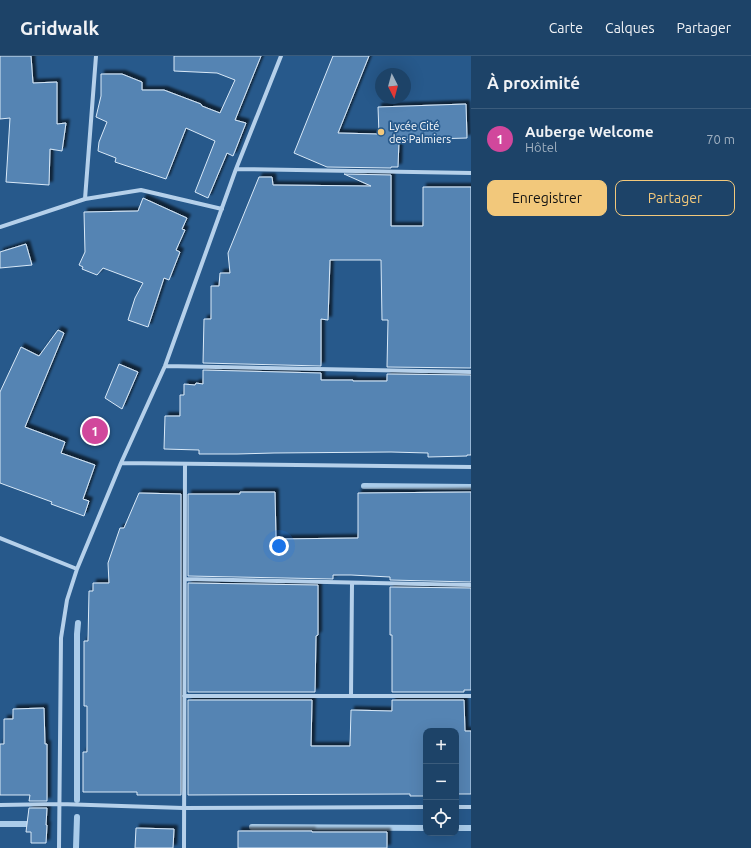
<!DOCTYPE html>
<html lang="fr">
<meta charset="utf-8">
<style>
body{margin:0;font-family:Ubuntu,sans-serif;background:#2a4e71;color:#f1f3f6}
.controls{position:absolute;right:12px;bottom:12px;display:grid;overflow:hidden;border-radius:8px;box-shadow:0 4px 16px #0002}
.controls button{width:36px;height:36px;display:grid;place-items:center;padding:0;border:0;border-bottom:1px solid #3b5c7c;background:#1d4368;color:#f1f3f6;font:20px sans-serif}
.compass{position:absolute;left:375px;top:12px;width:36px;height:36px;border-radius:50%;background:#1d4368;box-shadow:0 4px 16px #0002;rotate:174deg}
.you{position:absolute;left:279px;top:490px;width:14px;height:14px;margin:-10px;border:3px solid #fff;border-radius:50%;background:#1a73e8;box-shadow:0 0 0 6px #1a73e833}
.badge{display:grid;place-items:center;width:26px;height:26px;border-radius:50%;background:#f2c87b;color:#fff;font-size:13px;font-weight:700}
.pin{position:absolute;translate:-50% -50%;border:2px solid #fff;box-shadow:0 1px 4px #0006}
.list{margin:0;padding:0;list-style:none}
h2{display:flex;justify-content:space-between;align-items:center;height:52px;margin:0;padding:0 16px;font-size:17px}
h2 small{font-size:13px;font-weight:400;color:#a0b0c0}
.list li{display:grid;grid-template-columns:26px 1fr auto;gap:12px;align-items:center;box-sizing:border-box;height:60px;padding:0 16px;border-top:1px solid #3b5c7c}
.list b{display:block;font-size:15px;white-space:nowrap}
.list p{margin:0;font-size:13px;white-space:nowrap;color:#a0b0c0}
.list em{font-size:13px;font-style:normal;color:#a0b0c0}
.actions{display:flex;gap:8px;padding:12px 16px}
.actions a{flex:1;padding:9px 0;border:1px solid #f2c87b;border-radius:8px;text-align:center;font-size:14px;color:#f2c87b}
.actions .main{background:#f2c87b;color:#111}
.icon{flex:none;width:22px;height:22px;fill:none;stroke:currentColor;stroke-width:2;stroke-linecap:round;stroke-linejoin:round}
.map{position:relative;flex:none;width:471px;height:792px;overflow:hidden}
header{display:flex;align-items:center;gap:24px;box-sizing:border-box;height:56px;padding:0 20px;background:#1d4368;border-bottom:1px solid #3b5c7c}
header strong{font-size:19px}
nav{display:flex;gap:22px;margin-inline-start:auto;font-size:14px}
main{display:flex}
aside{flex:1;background:#1d4368}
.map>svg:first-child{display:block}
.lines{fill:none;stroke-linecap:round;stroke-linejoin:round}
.stream{stroke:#aaccea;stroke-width:6}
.building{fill:#5484b3;stroke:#d9e9f8;filter:url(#shadow)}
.minor{stroke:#b5d0ea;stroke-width:4}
.poi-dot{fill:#f2c87b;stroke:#27598b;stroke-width:1.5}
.labels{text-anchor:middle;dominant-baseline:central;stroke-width:3.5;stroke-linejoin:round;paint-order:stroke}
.poi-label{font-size:11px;fill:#fff;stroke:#27598b;text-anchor:start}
</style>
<header>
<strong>Gridwalk</strong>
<nav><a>Carte</a><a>Calques</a><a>Partager</a></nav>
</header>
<main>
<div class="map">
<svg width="471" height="792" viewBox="0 0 471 792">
<defs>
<filter id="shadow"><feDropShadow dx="3.5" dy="-3.5" stdDeviation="1" flood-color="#0009"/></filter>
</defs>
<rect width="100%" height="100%" fill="#27598b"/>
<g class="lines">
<path class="stream" d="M 364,430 L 471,431
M 77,744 L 77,578 L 78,567
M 0,768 L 27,768
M 252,771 L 426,772
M 456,772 L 471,772
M 76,792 L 77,761"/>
</g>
<path class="building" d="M 0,0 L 31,0 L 33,27 L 57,26 L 57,68 L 66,67 L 62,95 L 50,93 L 49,129 L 6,126 L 10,62 L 0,63 Z
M 174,0 L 261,0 L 235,64 L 246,67 L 233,100 L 227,97 L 208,142 L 195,136 L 215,85 L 186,72 L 166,123 L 115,106 L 116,102 L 98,95 L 99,86 L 107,66 L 96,61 L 101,40 L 101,18 L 122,18 L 142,26 L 142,34 L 164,34 L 201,48 L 202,50 L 220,57 L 235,24 L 217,17 L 174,15 Z
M 333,0 L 369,0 L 338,77 L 379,78 L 378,51 L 466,48 L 467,82 L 399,84 L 398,111 L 391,111 L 391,112 L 327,111 L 294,97 Z
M 344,118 L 391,119 L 391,170 L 423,170 L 423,131 L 471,131 L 471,312 L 387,311 L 388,264 L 382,264 L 381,204 L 330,204 L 328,264 L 321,263 L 321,310 L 203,307 L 204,263 L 211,263 L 211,230 L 219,230 L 220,217 L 230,217 L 228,197 L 259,121 L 272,121 L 273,129 L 371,130 Z
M 143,142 L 187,162 L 182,173 L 185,174 L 176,194 L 180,196 L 169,224 L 164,222 L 148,271 L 128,264 L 135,242 L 143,227 L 103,212 L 97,219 L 82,213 L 83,211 L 79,209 L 85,196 L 84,156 L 138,155 Z
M 26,188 L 32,209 L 0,212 L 0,196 Z
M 58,274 L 64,277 L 25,371 L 65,386 L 61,397 L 95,409 L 83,443 L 89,445 L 84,460 L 51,448 L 52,446 L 0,427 L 0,336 L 21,291 L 39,300 Z
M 119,308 L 138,316 L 122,353 L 105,342 Z
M 203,314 L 321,317 L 321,324 L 353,324 L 353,325 L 387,325 L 387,318 L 471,319 L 471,399 L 467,399 L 467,400 L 428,401 L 428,397 L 391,396 L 274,397 L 237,398 L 199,398 L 199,394 L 164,393 L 165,360 L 180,360 L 180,339 L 184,339 L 184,328 L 195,329 L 196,327 L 203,328 Z
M 240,436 L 275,436 L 276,483 L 358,482 L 358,437 L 471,436 L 471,526 L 390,524 L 390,521 L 351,519 L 333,519 L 333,523 L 188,520 L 188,438 L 240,438 Z
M 139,437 L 181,438 L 181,739 L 137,739 L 137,736 L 83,736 L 83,696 L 87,696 L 87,650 L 84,650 L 84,585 L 88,585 L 89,535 L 93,535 L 93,527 L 109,527 L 108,507 L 120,472 L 124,472 Z
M 188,527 L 318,529 L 318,579 L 316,580 L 315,636 L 188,636 Z
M 390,531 L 471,532 L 471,634 L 464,634 L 464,636 L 392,636 L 392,579 L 390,579 Z
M 188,644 L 312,644 L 311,690 L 350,690 L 351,654 L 392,655 L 392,644 L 464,644 L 465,675 L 471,675 L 471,738 L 456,738 L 456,675 L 426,675 L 426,740 L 410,740 L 410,738 L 188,739 Z
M 44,652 L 45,688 L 47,688 L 47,745 L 29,745 L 30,739 L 0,739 L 0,688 L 4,688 L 4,663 L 13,663 L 13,653 Z
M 29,752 L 47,752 L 46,769 L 47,769 L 46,787 L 31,787 L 31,776 L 26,776 Z
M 136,772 L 174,773 L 173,792 L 135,792 Z
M 238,775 L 312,775 L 312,776 L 387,776 L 387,792 L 238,792 Z"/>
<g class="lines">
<path class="minor" d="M 236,113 L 471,117
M 85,143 L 96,0
M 0,171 L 85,143 L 141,134 L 222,153
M 165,310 L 471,316
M 121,407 L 471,411
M 0,482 L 77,513
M 185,523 L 471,529
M 184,640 L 471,640
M 351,640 L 352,527
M 0,749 L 60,748 L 183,752 L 426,751
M 456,751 L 471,751
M 59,792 L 61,582 L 67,544 L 77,513 L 121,407 L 165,310 L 236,113 L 281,0
M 184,792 L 185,408"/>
</g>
<circle class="poi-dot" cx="381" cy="76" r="4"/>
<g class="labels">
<g class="poi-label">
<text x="389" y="70">Lycée Cité<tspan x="389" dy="13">des Palmiers</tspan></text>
</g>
</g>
</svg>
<div class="controls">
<button>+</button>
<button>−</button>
<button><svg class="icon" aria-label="locate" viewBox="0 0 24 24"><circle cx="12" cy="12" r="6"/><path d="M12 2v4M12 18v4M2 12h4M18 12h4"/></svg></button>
</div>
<svg class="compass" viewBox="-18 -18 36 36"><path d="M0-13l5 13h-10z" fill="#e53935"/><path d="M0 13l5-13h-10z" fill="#a0b0c0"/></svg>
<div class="you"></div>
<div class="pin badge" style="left:95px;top:375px;background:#d1479c">1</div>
</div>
<aside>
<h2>À proximité<small></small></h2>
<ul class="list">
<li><span class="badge" style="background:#d1479c">1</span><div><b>Auberge Welcome</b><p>Hôtel</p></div><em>70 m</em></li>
</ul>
<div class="actions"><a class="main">Enregistrer</a><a>Partager</a></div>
</aside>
</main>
